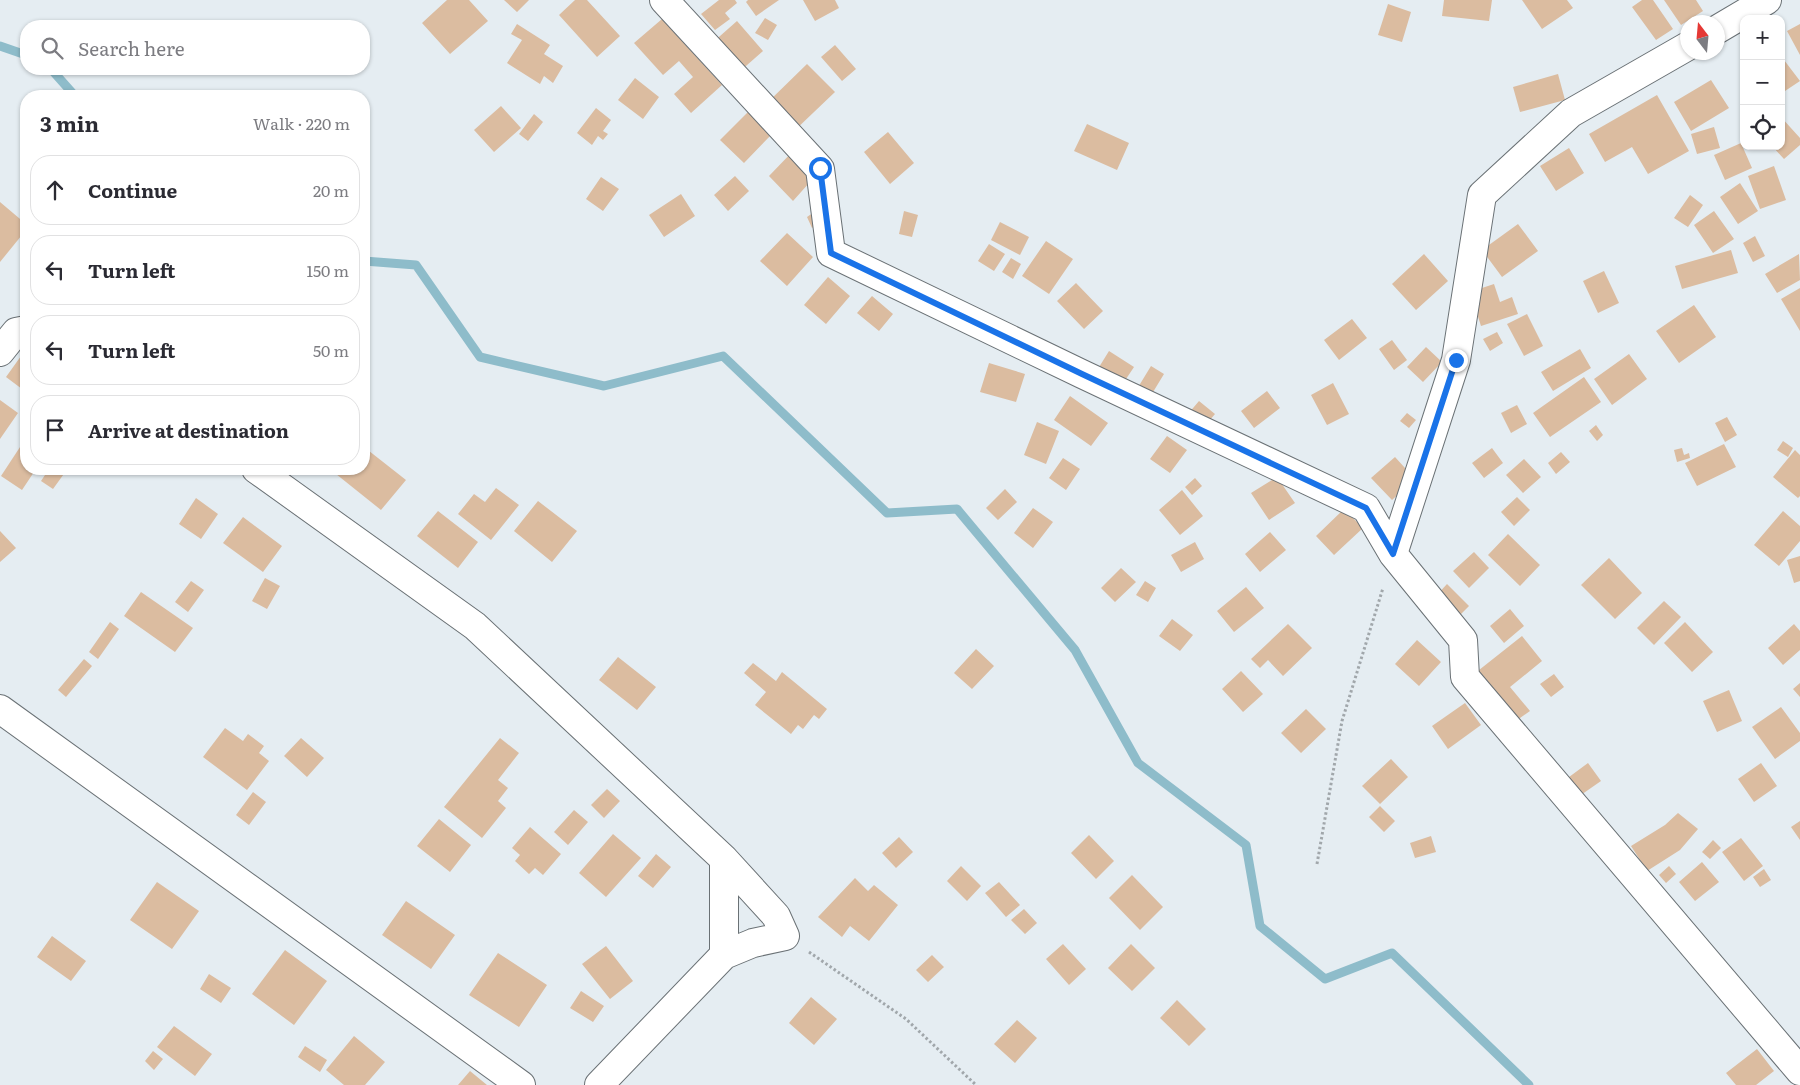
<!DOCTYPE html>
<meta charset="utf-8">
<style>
body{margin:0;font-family:Literata,serif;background:#f2f2f3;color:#2b2b33}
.controls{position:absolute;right:15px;top:15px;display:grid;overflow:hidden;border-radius:10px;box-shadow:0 1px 4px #0004}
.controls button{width:45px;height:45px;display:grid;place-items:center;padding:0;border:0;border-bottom:1px solid #e1e1e2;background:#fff;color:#2b2b33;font:25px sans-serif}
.compass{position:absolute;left:1680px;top:15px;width:45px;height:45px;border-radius:50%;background:#fff;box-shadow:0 1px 4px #0004;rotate:344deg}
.stop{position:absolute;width:15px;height:15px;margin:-11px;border:4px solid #1a73e8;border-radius:50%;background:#fff}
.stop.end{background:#1a73e8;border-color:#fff;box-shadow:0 1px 5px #0008}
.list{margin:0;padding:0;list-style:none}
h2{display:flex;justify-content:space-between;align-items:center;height:65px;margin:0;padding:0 20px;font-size:21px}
h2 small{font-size:16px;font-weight:400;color:#7c7c81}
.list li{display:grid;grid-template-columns:32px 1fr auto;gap:15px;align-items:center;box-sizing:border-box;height:70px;margin:0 10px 10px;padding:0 10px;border:1px solid #e1e1e2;border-radius:20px}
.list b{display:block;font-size:19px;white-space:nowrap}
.list em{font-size:16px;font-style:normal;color:#7c7c81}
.icon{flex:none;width:28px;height:28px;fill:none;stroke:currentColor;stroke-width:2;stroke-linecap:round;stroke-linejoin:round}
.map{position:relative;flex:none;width:1800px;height:1085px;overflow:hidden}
.search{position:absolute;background:#fff;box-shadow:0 1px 4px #0004;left:20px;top:20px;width:350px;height:55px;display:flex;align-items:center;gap:12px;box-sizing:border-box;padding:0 18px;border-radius:20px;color:#7c7c81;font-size:19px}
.panel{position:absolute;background:#fff;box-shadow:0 1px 4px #0004;left:20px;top:90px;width:350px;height:385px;border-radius:20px}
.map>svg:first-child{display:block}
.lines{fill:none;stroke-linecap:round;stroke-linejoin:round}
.stream{stroke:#8ebcca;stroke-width:9}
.building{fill:#dbbca0}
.minor-casing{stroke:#6a7175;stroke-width:30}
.path{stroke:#a1a7ab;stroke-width:3;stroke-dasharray:2.5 2.5;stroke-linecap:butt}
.minor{stroke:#fff;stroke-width:28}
.route{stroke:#1a73e8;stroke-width:6}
</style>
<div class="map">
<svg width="1800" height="1085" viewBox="0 0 1800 1085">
<rect width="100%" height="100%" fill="#e5edf2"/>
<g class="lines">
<path class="stream" d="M 0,46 L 26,55
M 51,69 L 75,96
M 364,261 L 416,265 L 480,357 L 604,386 L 723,356 L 887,513 L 957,509 L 1075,650 L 1138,763 L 1246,845 L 1260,926 L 1325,979 L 1392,953 L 1529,1085"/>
</g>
<path class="building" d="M 447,0 L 469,0 L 488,21 L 450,54 L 422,23 Z
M 504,0 L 529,0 L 517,12 Z
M 575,0 L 587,0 L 620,36 L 597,57 L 559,15 Z
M 719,0 L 735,0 L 737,3 L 725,13 L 730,19 L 715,30 L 701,14 Z
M 748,0 L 779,0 L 756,16 L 746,2 Z
M 803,0 L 835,0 L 839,8 L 815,21 Z
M 1444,0 L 1492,0 L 1489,21 L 1442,16 Z
M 1522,0 L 1567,0 L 1573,8 L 1542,29 Z
M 1642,0 L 1653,0 L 1673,29 L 1656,40 L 1632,7 Z
M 1664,0 L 1696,0 L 1703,11 L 1681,25 Z
M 1388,4 L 1411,12 L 1402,42 L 1378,35 Z
M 765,18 L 777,25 L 768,40 L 755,33 Z
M 662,19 L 722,85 L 691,113 L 674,94 L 693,77 L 679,61 L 663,75 L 634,43 Z
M 737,21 L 763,51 L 738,73 L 711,44 Z
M 517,24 L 550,45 L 544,54 L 563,66 L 553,83 L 544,76 L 540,84 L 507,63 L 522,40 L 511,34 Z
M 1800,24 L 1800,55 L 1787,31 Z
M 835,45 L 856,69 L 842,81 L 821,57 Z
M 1781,56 L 1800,81 L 1785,91 L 1781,86 Z
M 807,64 L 835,92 L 792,133 L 765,105 Z
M 1558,74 L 1565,100 L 1520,112 L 1513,87 Z
M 635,78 L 659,97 L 643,119 L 618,100 Z
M 1711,80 L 1729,108 L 1691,131 L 1674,102 Z
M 1657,95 L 1689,151 L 1648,174 L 1632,147 L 1605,162 L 1589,134 Z
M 501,106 L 521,128 L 494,152 L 474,130 Z
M 596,108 L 611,120 L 603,131 L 608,134 L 603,140 L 598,136 L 592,145 L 577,133 Z
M 749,111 L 772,134 L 744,163 L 720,140 Z
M 534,114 L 543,122 L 528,141 L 519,134 Z
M 1781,117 L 1800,138 L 1800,145 L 1784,159 L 1772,146 L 1781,146 Z
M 1087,124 L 1129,143 L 1117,170 L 1074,151 Z
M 1714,127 L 1720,148 L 1697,154 L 1691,134 Z
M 888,132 L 914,163 L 890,184 L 864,152 Z
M 1741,143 L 1752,168 L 1725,180 L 1714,155 Z
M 1569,148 L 1584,173 L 1556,191 L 1540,166 Z
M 795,149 L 818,173 L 793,201 L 769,176 Z
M 1774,166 L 1786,200 L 1760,209 L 1748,176 Z
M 735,176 L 749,191 L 728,211 L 714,195 Z
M 601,177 L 619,189 L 603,211 L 586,199 Z
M 1740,183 L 1758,211 L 1738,224 L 1720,197 Z
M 681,194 L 695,216 L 664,237 L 649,215 Z
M 1690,195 L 1703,205 L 1688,227 L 1674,218 Z
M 0,202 L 26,224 L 26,230 L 0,262 Z
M 817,210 L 823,220 L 812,228 L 807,217 Z
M 904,211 L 918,215 L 912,237 L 899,234 Z
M 1714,211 L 1734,239 L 1713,253 L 1694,225 Z
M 1000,222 L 1029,237 L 1020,255 L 991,240 Z
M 1518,224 L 1538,251 L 1502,277 L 1482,250 Z
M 787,233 L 813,257 L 787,286 L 760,261 Z
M 1755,236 L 1765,256 L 1753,262 L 1743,243 Z
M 1046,241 L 1073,259 L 1049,294 L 1022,276 Z
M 989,244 L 1005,254 L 994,271 L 978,261 Z
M 1731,250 L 1738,273 L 1682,289 L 1675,266 Z
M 1424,254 L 1448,281 L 1416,310 L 1392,284 Z
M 1799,254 L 1800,280 L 1777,293 L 1765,274 Z
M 1011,258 L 1021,264 L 1013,279 L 1002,272 Z
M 1604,271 L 1619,303 L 1598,313 L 1583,281 Z
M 828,277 L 850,296 L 826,324 L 804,305 Z
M 1076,283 L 1103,311 L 1084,329 L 1057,301 Z
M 1494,284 L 1500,302 L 1512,297 L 1518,314 L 1481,326 L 1470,292 Z
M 1800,288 L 1800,331 L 1781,299 Z
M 872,296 L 893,314 L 879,331 L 857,313 Z
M 1694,305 L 1716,337 L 1679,363 L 1656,331 Z
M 1527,314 L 1543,346 L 1524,356 L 1507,324 Z
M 1352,319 L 1367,338 L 1339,360 L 1324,340 Z
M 1497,332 L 1503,343 L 1490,351 L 1483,339 Z
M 1392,340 L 1407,360 L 1394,370 L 1379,349 Z
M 1426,347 L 1442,362 L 1423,382 L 1407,367 Z
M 26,349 L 26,392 L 6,377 Z
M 1580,349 L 1591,368 L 1553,391 L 1541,372 Z
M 1109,351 L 1134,367 L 1120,388 L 1096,372 Z
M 1629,354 L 1647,379 L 1612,405 L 1594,379 Z
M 989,363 L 1025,374 L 1016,402 L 980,392 Z
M 1151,366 L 1164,374 L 1150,397 L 1137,389 Z
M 1584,377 L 1601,402 L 1550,437 L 1533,413 Z
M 1333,383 L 1349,414 L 1327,425 L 1311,395 Z
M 1267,391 L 1280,408 L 1254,428 L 1241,411 Z
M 1070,396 L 1108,423 L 1091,446 L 1054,420 Z
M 0,400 L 18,413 L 0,439 Z
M 1199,401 L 1215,414 L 1204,427 L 1188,414 Z
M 1517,405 L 1527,424 L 1511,433 L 1501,413 Z
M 1407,413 L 1416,420 L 1409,428 L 1400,421 Z
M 1727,417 L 1737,435 L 1725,442 L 1715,423 Z
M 1037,422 L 1059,431 L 1046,464 L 1024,455 Z
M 1596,425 L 1603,435 L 1597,441 L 1589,431 Z
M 1167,436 L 1187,450 L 1170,473 L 1150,459 Z
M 1783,441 L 1793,448 L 1788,457 L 1777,450 Z
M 22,444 L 26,447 L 26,469 L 36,469 L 22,490 L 1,476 Z
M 1724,444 L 1736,467 L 1697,486 L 1685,463 Z
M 364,447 L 406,480 L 381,510 L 331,470 L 332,469 L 364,469 Z
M 1492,448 L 1503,463 L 1484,478 L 1472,463 Z
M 1682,448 L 1684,455 L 1689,453 L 1690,458 L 1677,462 L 1674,450 Z
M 1795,450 L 1800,455 L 1800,496 L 1798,498 L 1773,477 Z
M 1561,452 L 1570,462 L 1556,474 L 1548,463 Z
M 1395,457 L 1415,479 L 1392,500 L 1371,478 Z
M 1063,458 L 1080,469 L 1066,490 L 1049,478 Z
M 1524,459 L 1541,477 L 1523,493 L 1506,475 Z
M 49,469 L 63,469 L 66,471 L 53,489 L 41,481 Z
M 1277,477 L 1295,503 L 1269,520 L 1251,493 Z
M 1195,478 L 1202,486 L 1192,495 L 1185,487 Z
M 496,488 L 519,505 L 491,540 L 458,514 L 474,494 L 485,502 Z
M 1005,489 L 1017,502 L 998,520 L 986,508 Z
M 1182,490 L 1203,516 L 1180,535 L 1159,510 Z
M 1517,497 L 1530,510 L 1514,526 L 1501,512 Z
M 196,498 L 218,514 L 201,539 L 179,524 Z
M 538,501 L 577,531 L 552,562 L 514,531 Z
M 1033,508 L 1053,522 L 1033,548 L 1014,533 Z
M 1344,509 L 1363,528 L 1334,555 L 1316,536 Z
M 438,511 L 478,542 L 458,568 L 417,536 Z
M 1783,511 L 1800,526 L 1800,541 L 1779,566 L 1754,545 Z
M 243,517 L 282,546 L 263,572 L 223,543 Z
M 0,531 L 16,548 L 0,562 Z
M 1270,532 L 1286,550 L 1260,572 L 1245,554 Z
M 1508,534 L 1540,565 L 1520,586 L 1488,555 Z
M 1195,542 L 1204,559 L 1181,572 L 1171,555 Z
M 1474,552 L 1489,568 L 1469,588 L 1453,571 Z
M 1800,556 L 1800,581 L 1794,583 L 1787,560 Z
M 1609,558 L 1642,593 L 1615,619 L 1581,585 Z
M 1121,568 L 1136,582 L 1115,602 L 1101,588 Z
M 265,578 L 280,586 L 267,609 L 252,601 Z
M 191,581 L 204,590 L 188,612 L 175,602 Z
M 1145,581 L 1156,588 L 1148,602 L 1136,595 Z
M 1447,584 L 1469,606 L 1456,619 L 1435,597 Z
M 1246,587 L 1264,608 L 1234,632 L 1217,611 Z
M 141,592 L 193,628 L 175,652 L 124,616 Z
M 1664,601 L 1681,617 L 1654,645 L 1637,628 Z
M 1510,609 L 1524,626 L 1504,643 L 1490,626 Z
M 1172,619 L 1193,635 L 1180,651 L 1159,636 Z
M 110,622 L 119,629 L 98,659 L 89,652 Z
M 1685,622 L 1713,652 L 1692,672 L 1664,643 Z
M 1288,624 L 1312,648 L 1283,676 L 1268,660 L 1260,668 L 1251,659 Z
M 1794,624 L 1800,631 L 1800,650 L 1783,665 L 1768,648 Z
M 1522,636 L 1542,661 L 1510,687 L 1530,711 L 1513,723 L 1474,674 Z
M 1417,640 L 1441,662 L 1419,686 L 1395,664 Z
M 976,649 L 994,666 L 972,689 L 954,673 Z
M 618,657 L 656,687 L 637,710 L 599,680 Z
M 84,659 L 92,666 L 66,697 L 58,690 Z
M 753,663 L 776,681 L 782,672 L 827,709 L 819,719 L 814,715 L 803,729 L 798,725 L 791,734 L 755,705 L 766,692 L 744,673 Z
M 1241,671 L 1263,694 L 1243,712 L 1222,689 Z
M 1554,674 L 1564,687 L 1551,697 L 1540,684 Z
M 1800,683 L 1800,697 L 1793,689 Z
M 1729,690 L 1742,721 L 1717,732 L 1703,701 Z
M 1465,703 L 1481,725 L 1448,749 L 1432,726 Z
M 1781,707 L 1800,733 L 1800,741 L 1775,759 L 1752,727 Z
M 1306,709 L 1326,729 L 1301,753 L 1281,733 Z
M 225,728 L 243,741 L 248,734 L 264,746 L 259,753 L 269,761 L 247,790 L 203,757 Z
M 301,738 L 324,758 L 307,777 L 284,756 Z
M 500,738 L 519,753 L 498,780 L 508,788 L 498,801 L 506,808 L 482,838 L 444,807 Z
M 1391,759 L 1408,777 L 1380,804 L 1362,786 Z
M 1588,763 L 1601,781 L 1578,797 L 1565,780 Z
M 1761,763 L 1777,786 L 1754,802 L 1738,779 Z
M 607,789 L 620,801 L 604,818 L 591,805 Z
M 253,792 L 266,802 L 249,825 L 236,815 Z
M 1380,806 L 1395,821 L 1384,832 L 1369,817 Z
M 574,810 L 588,822 L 568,845 L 554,832 Z
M 1678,813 L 1698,829 L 1680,850 L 1647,871 L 1631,846 L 1665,825 Z
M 439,819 L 471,845 L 450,872 L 417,846 Z
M 1800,821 L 1800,840 L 1791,827 Z
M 530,827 L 561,854 L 543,875 L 535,868 L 529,874 L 515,861 L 520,855 L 512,848 Z
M 613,834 L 641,858 L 606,897 L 579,873 Z
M 1089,835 L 1114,861 L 1096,879 L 1071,853 Z
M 1431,836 L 1436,852 L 1415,858 L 1410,843 Z
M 899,837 L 913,852 L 896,868 L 882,853 Z
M 1741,838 L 1763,866 L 1744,881 L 1722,852 Z
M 1713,840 L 1721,848 L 1710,859 L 1702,852 Z
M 656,854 L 671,867 L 653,888 L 638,876 Z
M 1702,862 L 1719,882 L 1695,901 L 1679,882 Z
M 961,866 L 981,886 L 967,901 L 947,881 Z
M 1669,866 L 1676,874 L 1666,883 L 1659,875 Z
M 1764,869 L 1771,880 L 1760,887 L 1753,877 Z
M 1132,875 L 1163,907 L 1140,930 L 1109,898 Z
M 855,878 L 868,891 L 874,885 L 898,905 L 869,941 L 850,926 L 842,937 L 818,917 Z
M 157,882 L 199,911 L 172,949 L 130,920 Z
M 999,882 L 1020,905 L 1006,917 L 985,893 Z
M 406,901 L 455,935 L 431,969 L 382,935 Z
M 1024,909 L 1037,923 L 1025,934 L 1011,920 Z
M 52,936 L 86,961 L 71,981 L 37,957 Z
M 1063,944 L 1086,969 L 1069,985 L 1046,959 Z
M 1131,944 L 1155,968 L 1132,991 L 1108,968 Z
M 606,946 L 633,981 L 610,999 L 582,964 Z
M 285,950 L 327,981 L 294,1025 L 252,994 Z
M 498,953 L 547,985 L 519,1027 L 469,995 Z
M 932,955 L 944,967 L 928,982 L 916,970 Z
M 209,974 L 231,988 L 221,1003 L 200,989 Z
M 581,991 L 604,1006 L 593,1022 L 570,1008 Z
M 811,997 L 837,1019 L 814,1045 L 789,1023 Z
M 1177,1000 L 1206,1029 L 1189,1046 L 1160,1018 Z
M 1017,1020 L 1037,1038 L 1015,1063 L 994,1044 Z
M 174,1026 L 212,1054 L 195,1076 L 157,1047 Z
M 354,1036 L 385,1062 L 365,1085 L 344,1085 L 326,1070 Z
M 305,1046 L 327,1060 L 320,1072 L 298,1057 Z
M 1757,1049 L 1774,1071 L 1756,1085 L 1736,1085 L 1726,1073 Z
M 153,1051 L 163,1059 L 154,1070 L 145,1061 Z
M 470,1071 L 487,1085 L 458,1085 Z"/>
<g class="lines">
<defs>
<path id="minor" d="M 664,0 L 820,169 L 831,253 L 1082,374 L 1366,508 L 1393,554 L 1463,640 L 1465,677 L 1800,1071
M 1718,29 L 1767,0
M 0,352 L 16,332 L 26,330
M 256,469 L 475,626 L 724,859 L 724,955 L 599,1085
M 1393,554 L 1456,360 L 1482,195 L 1571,113 L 1688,46
M 0,709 L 521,1085
M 724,859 L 776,916 L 785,936 L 753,943 L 724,955"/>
</defs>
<use href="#minor" class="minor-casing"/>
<path class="path" d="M 1317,864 L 1342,721 L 1383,588
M 809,952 L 906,1019 L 976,1085"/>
<use href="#minor" class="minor"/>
</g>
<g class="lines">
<path class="route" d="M 820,168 L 831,253 L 1082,374 L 1366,508 L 1393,554 L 1456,360"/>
</g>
</svg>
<div class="controls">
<button>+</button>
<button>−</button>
<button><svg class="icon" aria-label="locate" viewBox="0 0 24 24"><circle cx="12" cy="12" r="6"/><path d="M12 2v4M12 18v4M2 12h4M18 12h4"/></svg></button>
</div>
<svg class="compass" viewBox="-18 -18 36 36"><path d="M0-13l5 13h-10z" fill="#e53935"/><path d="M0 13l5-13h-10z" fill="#7c7c81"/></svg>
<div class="stop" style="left:820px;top:168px"></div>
<div class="stop end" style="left:1456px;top:360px"></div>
<div class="search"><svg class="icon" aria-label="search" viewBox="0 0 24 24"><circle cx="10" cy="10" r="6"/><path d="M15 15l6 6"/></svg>Search here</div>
<section class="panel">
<h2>3 min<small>Walk · 220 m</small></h2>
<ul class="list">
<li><svg class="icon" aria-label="ahead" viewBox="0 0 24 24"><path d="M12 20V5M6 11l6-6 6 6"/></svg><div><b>Continue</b></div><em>20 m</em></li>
<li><svg class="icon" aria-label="left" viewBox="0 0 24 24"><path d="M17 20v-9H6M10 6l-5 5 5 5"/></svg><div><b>Turn left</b></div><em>150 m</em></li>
<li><svg class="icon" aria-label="left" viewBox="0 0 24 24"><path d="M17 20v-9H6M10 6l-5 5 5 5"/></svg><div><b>Turn left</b></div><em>50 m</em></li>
<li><svg class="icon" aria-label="arrive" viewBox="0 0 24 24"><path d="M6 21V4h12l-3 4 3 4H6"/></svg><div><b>Arrive at destination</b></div></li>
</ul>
</section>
</div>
